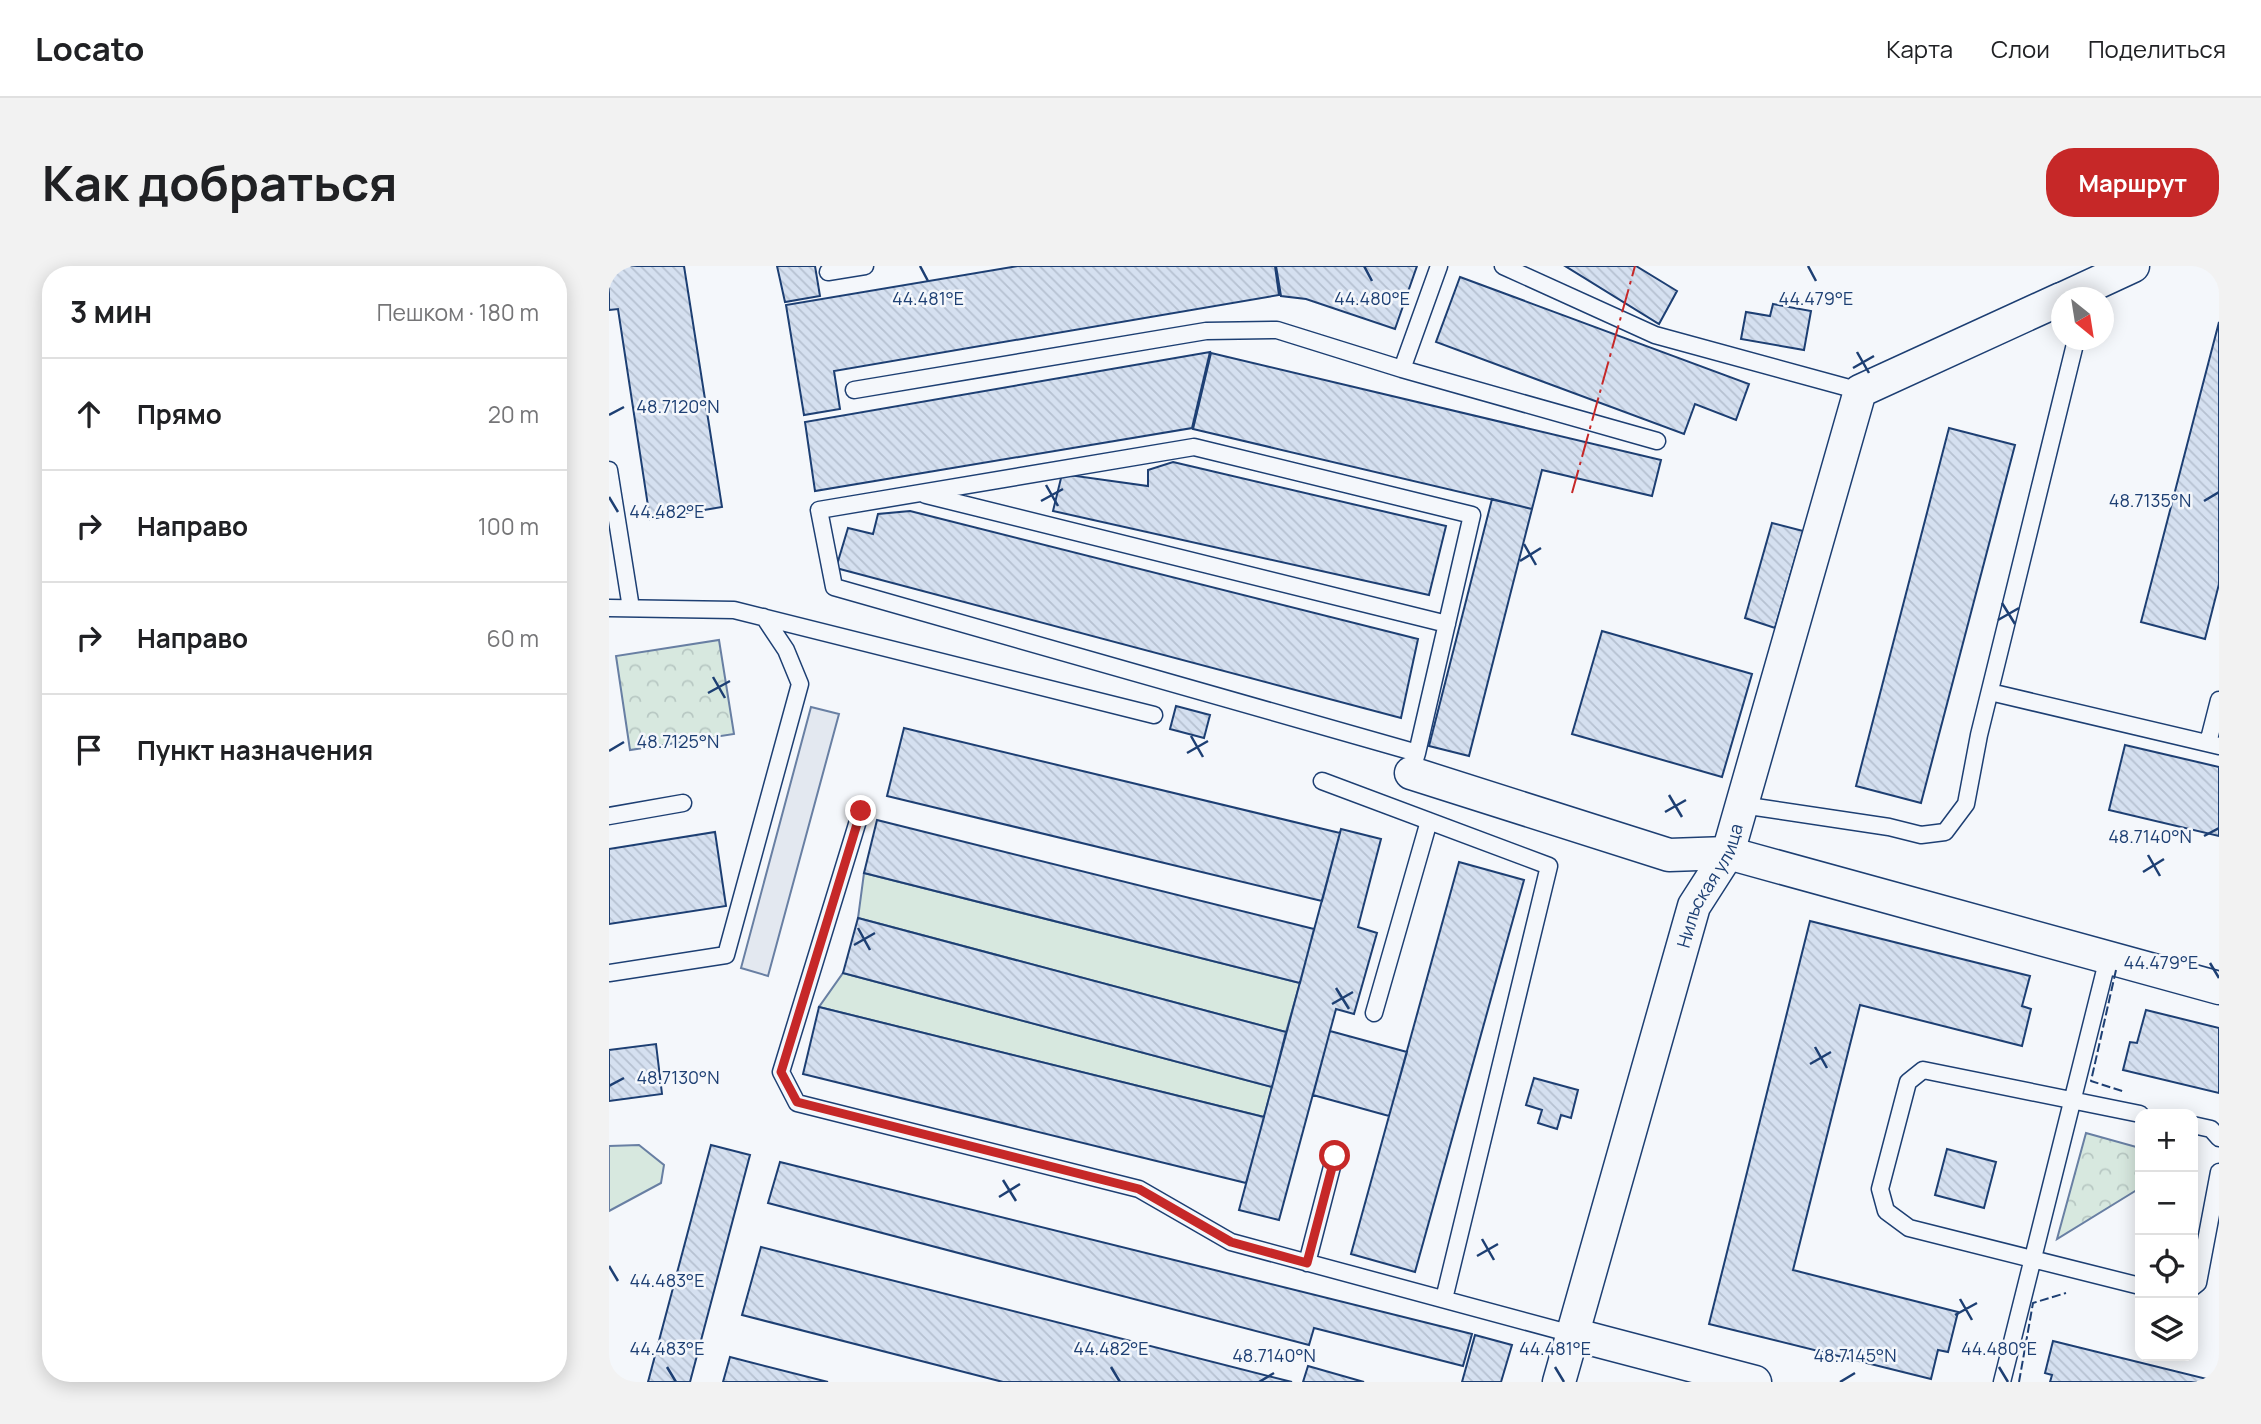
<!DOCTYPE html>
<html lang="ru">
<meta charset="utf-8">
<style>
body{margin:0;font-family:Manrope,sans-serif;background:#f2f2f2;color:#202124}
.controls{position:absolute;right:21px;bottom:21px;display:grid;overflow:hidden;border-radius:14px;box-shadow:0 4px 18px #0003}
.controls button{width:63px;height:63px;display:grid;place-items:center;padding:0;border:0;border-bottom:2px solid #e0e0e0;background:#fff;color:#202124;font:35px sans-serif}
.compass{position:absolute;left:1442px;top:21px;width:63px;height:63px;border-radius:50%;background:#fff;box-shadow:0 4px 18px #0003;rotate:150deg}
.stop{position:absolute;width:21px;height:21px;margin:-16px;border:5px solid #c62828;border-radius:50%;background:#fff}
.stop.end{background:#c62828;border-color:#fff;box-shadow:0 2px 7px #0008}
.list{margin:0;padding:0;list-style:none}
h2{display:flex;justify-content:space-between;align-items:center;height:91px;margin:0;padding:0 28px;font-size:30px}
h2 small{font-size:23px;font-weight:400;color:#757577}
.list li{display:grid;grid-template-columns:46px 1fr auto;gap:21px;align-items:center;box-sizing:border-box;height:112px;padding:0 28px;border-top:2px solid #e0e0e0}
.list b{display:block;font-size:26px;white-space:nowrap}
.list em{font-size:23px;font-style:normal;color:#757577}
.icon{flex:none;width:38px;height:38px;fill:none;stroke:currentColor;stroke-width:2;stroke-linecap:round;stroke-linejoin:round}
.map{position:relative;flex:none;width:1610px;height:1116px;overflow:hidden;border-radius:28px}
header{display:flex;align-items:center;gap:42px;box-sizing:border-box;height:98px;padding:0 35px;background:#fff;border-bottom:2px solid #e0e0e0}
header strong{font-size:33px}
nav{display:flex;gap:38px;margin-inline-start:auto;font-size:24px}
.intro{display:flex;align-items:center;justify-content:space-between;box-sizing:border-box;height:168px;padding:0 42px}
h1{margin:0;font-size:49px}
.button{padding:18px 32px;border-radius:28px;background:#c62828;color:#fff;font-size:24px;font-weight:700}
main{display:flex;gap:42px;padding:0 42px}
aside{flex:1;background:#fff;border-radius:28px;box-shadow:0 4px 18px #0003}
.map>svg:first-child{display:block}
.grass{fill:#d7e8df;stroke:#687fa3;stroke-width:2}
.forest{fill:url(#forest-crowns);stroke:#687fa3;stroke-width:2}
.parking{fill:#e3e8f0;stroke:#687fa3;stroke-width:2}
.building{fill:url(#building-back-hatch);stroke:#1d3f73;stroke-width:2}
.lines{fill:none;stroke-linecap:round;stroke-linejoin:round}
.lane-casing{stroke:#1d3f73;stroke-width:19}
.street-casing{stroke:#1d3f73;stroke-width:35}
.lane{stroke:#f4f7fb;stroke-width:16}
.street{stroke:#f4f7fb;stroke-width:32}
.fence{stroke:#1d3f73;stroke-width:2;stroke-dasharray:9 3.5;stroke-linecap:butt}
.power{stroke:#c62828;stroke-width:2;stroke-dasharray:24 5 3.5 5;stroke-linecap:butt}
.route{stroke:#c62828;stroke-width:9}
.ticks{fill:none;stroke:#1d3f73;stroke-width:2.5}
.labels{text-anchor:middle;dominant-baseline:central;stroke-width:5;stroke-linejoin:round;paint-order:stroke}
.street-label{font-size:18px;fill:#1d3f73;stroke:#f4f7fb}
.ticks-label{font-size:18px;text-anchor:middle;fill:#1d3f73;stroke:#f4f7fb;stroke-width:5;stroke-linejoin:round;paint-order:stroke}
</style>
<header>
<strong>Locato</strong>
<nav><a>Карта</a><a>Слои</a><a>Поделиться</a></nav>
</header>
<div class="intro"><h1>Как добраться</h1><a class="button">Маршрут</a></div>
<main>
<aside>
<h2>3 мин<small>Пешком · 180 m</small></h2>
<ul class="list">
<li><svg class="icon" aria-label="ahead" viewBox="0 0 24 24"><path d="M12 20V5M6 11l6-6 6 6"/></svg><div><b>Прямо</b></div><em>20 m</em></li>
<li><svg class="icon" aria-label="right" viewBox="0 0 24 24"><path d="M7 20v-9h11M14 6l5 5-5 5"/></svg><div><b>Направо</b></div><em>100 m</em></li>
<li><svg class="icon" aria-label="right" viewBox="0 0 24 24"><path d="M7 20v-9h11M14 6l5 5-5 5"/></svg><div><b>Направо</b></div><em>60 m</em></li>
<li><svg class="icon" aria-label="arrive" viewBox="0 0 24 24"><path d="M6 21V4h12l-3 4 3 4H6"/></svg><div><b>Пункт назначения</b></div></li>
</ul>
</aside>
<div class="map">
<svg width="1610" height="1116" viewBox="0 0 1610 1116">
<defs>
<pattern id="forest-crowns" width="20" height="18" patternUnits="userSpaceOnUse" patternTransform="scale(1.75)"><rect width="20" height="18" fill="#d7e8df"/><path d="M2 6a3 3 0 1 1 6 0M12 15a3 3 0 1 1 6 0" fill="none" stroke="#b8c8c3"/></pattern>
<pattern id="building-back-hatch" width="6" height="6" patternUnits="userSpaceOnUse" patternTransform="scale(1.75)"><rect width="6" height="6" fill="#d5e0f0"/><path d="M-1 5l2 2M0 0l6 6M5-1l2 2" fill="none" stroke="#b6c1d1"/></pattern>
</defs>
<rect width="100%" height="100%" fill="#f4f7fb"/>
<path class="grass" d="M 255,607 L 691,717 L 677,766 L 249,652 Z
M 234,707 L 663,821 L 655,851 L 210,741 Z
M 30,879 L 55,899 L 52,917 L 0,945 L 0,880 Z"/>
<path class="forest" d="M 110,374 L 125,468 L 21,484 L 7,390 Z
M 1477,867 L 1531,882 L 1531,922 L 1448,973 Z"/>
<path class="parking" d="M 202,441 L 230,448 L 159,710 L 132,702 Z"/>
<path class="building" d="M 0,0 L 75,0 L 113,241 L 41,253 L 9,43 L 0,44 Z
M 168,0 L 206,0 L 211,30 L 176,36 Z
M 409,0 L 666,0 L 670,29 L 225,105 L 231,143 L 195,149 L 177,39 Z
M 667,0 L 808,0 L 786,63 L 697,33 L 672,30 Z
M 956,0 L 1027,0 L 1068,25 L 1050,58 Z
M 851,11 L 1140,118 L 1127,154 L 1086,138 L 1075,168 L 827,76 Z
M 1164,38 L 1202,45 L 1195,84 L 1132,73 L 1137,46 L 1161,50 Z
M 1610,56 L 1610,318 L 1596,373 L 1532,356 Z
M 601,86 L 583,162 L 206,225 L 196,156 Z
M 602,87 L 1052,194 L 1043,230 L 933,204 L 923,243 L 584,163 Z
M 1340,162 L 1406,179 L 1312,537 L 1247,520 Z
M 564,196 L 837,260 L 820,329 L 444,245 L 453,208 L 539,220 L 539,204 Z
M 883,233 L 923,243 L 860,490 L 820,480 Z
M 301,245 L 809,373 L 792,452 L 227,302 L 239,262 L 264,268 L 269,248 Z
M 1163,257 L 1194,265 L 1166,362 L 1136,352 Z
M 993,365 L 1143,408 L 1113,511 L 963,468 Z
M 567,440 L 601,449 L 595,472 L 561,463 Z
M 295,462 L 731,567 L 713,635 L 278,530 Z
M 1516,479 L 1610,501 L 1610,570 L 1500,544 Z
M 268,554 L 705,663 L 691,717 L 255,607 Z
M 732,563 L 772,573 L 749,661 L 768,667 L 745,748 L 727,743 L 670,954 L 630,944 Z
M 106,566 L 117,640 L 0,658 L 0,583 Z
M 850,596 L 915,614 L 806,1006 L 742,988 Z
M 249,652 L 677,766 L 663,821 L 234,707 Z
M 1201,655 L 1421,710 L 1413,740 L 1422,743 L 1413,780 L 1251,739 L 1184,1004 L 1349,1046 L 1339,1086 L 1329,1084 L 1322,1113 L 1100,1058 Z
M 210,741 L 655,851 L 637,917 L 194,808 Z
M 1537,744 L 1610,762 L 1610,827 L 1514,804 L 1521,776 L 1528,777 Z
M 721,765 L 798,786 L 780,850 L 704,829 Z
M 47,778 L 53,828 L 0,835 L 0,784 Z
M 925,812 L 969,824 L 962,852 L 952,849 L 948,863 L 929,857 L 933,844 L 917,839 Z
M 102,879 L 141,889 L 81,1116 L 39,1116 Z
M 1338,883 L 1387,896 L 1375,942 L 1326,929 Z
M 171,896 L 863,1068 L 854,1100 L 705,1062 L 700,1079 L 159,937 Z
M 152,981 L 683,1116 L 394,1116 L 133,1049 Z
M 866,1069 L 903,1079 L 892,1116 L 853,1116 Z
M 1444,1075 L 1610,1116 L 1441,1116 L 1443,1109 L 1436,1107 Z
M 121,1091 L 219,1116 L 114,1116 Z
M 699,1100 L 755,1116 L 694,1116 Z"/>
<g class="lines">
<defs>
<path id="lane" d="M 894,0 L 1046,69 L 1251,125
M 219,6 L 256,0
M 793,103 L 830,0
M 245,124 L 597,65 L 668,64 L 793,103 L 1048,175
M 0,204 L 22,342
M 317,229 L 838,358
M 0,342 L 125,344 L 545,449
M 1381,426 L 1610,480
M 1599,477 L 1610,434
M 802,507 L 808,487 L 863,249 L 585,181 L 210,244 L 225,321 L 808,487
M 713,515 L 940,600 L 835,1033
M 1133,539 L 1280,561 L 1312,569 L 1336,566 L 1357,538 L 1370,469 L 1467,74
M 252,545 L 172,806 L 188,837 L 530,923 L 622,976 L 963,1068
M 0,550 L 74,537
M 0,707 L 117,689 L 191,418 L 177,384 L 155,351
M 765,747 L 820,555
M 1531,848 L 1314,804 L 1299,816 L 1271,923 L 1277,945 L 1300,962 L 1531,1020
M 1584,859 L 1602,863 L 1610,872
M 698,997 L 726,889
M 1584,1021 L 1589,1017 L 1610,906
M 1393,1116 L 1499,692"/>
<g id="street">
<path d="M 1455,32 L 1524,0"/>
<path d="M 802,507 L 1060,589 L 1119,587 L 1610,722"/>
<path d="M 963,1068 L 1146,1116"/>
<path id="s1" d="M 950,1116 L 1085,640 L 1119,587 L 1251,125 L 1452,33"/>
</g>
</defs>
<use href="#lane" class="lane-casing"/>
<use href="#street" class="street-casing"/>
<use href="#lane" class="lane"/>
<use href="#street" class="street"/>
<path class="fence" d="M 1507,704 L 1482,815 L 1516,826
M 1410,1116 L 1424,1037 L 1457,1027"/>
<path class="power" d="M 963,227 L 1026,0"/>
</g>
<g class="lines">
<path class="route" d="M 252,545 L 172,806 L 188,836 L 530,923 L 622,976 L 698,997 L 726,890"/>
</g>
<path class="ticks" d="M 311,0 L 319,15M 755,0 L 763,15M 1199,0 L 1207,15M 1248,86 L 1260,107M 1244,102 L 1265,90M 0,149 L 15,141M 437,219 L 449,240M 0,231 L 9,246M 432,235 L 454,223M 1595,235 L 1610,226M 915,278 L 927,299M 911,295 L 932,282M 1393,337 L 1406,358M 1389,354 L 1410,342M 104,411 L 116,432M 99,427 L 121,415M 582,470 L 594,491M 0,485 L 15,476M 578,487 L 599,475M 1060,529 L 1073,551M 1056,546 L 1077,534M 1595,570 L 1610,562M 1539,589 L 1551,610M 1534,606 L 1555,593M 249,662 L 261,684M 245,679 L 266,667M 1601,697 L 1610,712M 727,722 L 740,743M 723,738 L 744,726M 1206,781 L 1218,802M 1201,798 L 1222,786M 0,820 L 15,812M 394,914 L 407,935M 390,931 L 411,918M 873,973 L 885,994M 868,990 L 889,978M 0,1000 L 9,1015M 1351,1033 L 1363,1054M 1346,1049 L 1368,1037M 58,1101 L 67,1116M 502,1101 L 511,1116M 946,1101 L 955,1116M 1390,1101 L 1399,1116M 650,1116 L 665,1107M 1231,1116 L 1246,1107"/>
<g class="labels">
<g class="street-label">
<text stroke="none"><textPath href="#s1" startOffset="520">Нильская улица</textPath></text>
</g>
</g>
<g class="ticks-label">
<text x="319" y="39">44.481°E</text>
<text x="763" y="39">44.480°E</text>
<text x="1207" y="39">44.479°E</text>
<text x="69" y="147">48.7120°N</text>
<text x="1541" y="241">48.7135°N</text>
<text x="58" y="252">44.482°E</text>
<text x="69" y="482">48.7125°N</text>
<text x="1541" y="577">48.7140°N</text>
<text x="1552" y="703">44.479°E</text>
<text x="69" y="818">48.7130°N</text>
<text x="58" y="1021">44.483°E</text>
<text x="58" y="1089">44.483°E</text>
<text x="502" y="1089">44.482°E</text>
<text x="946" y="1089">44.481°E</text>
<text x="1390" y="1089">44.480°E</text>
<text x="665" y="1096">48.7140°N</text>
<text x="1246" y="1096">48.7145°N</text>
</g>
</svg>
<div class="controls">
<button>+</button>
<button>−</button>
<button><svg class="icon" aria-label="locate" viewBox="0 0 24 24"><circle cx="12" cy="12" r="6"/><path d="M12 2v4M12 18v4M2 12h4M18 12h4"/></svg></button>
<button><svg class="icon" aria-label="layers" viewBox="0 0 24 24"><path d="M12 4l9 5-9 5-9-5zM3 14l9 5 9-5"/></svg></button>
</div>
<svg class="compass" viewBox="-18 -18 36 36"><path d="M0-13l5 13h-10z" fill="#e53935"/><path d="M0 13l5-13h-10z" fill="#757577"/></svg>
<div class="stop" style="left:726px;top:890px"></div>
<div class="stop end" style="left:252px;top:545px"></div>
</div>
</main>
